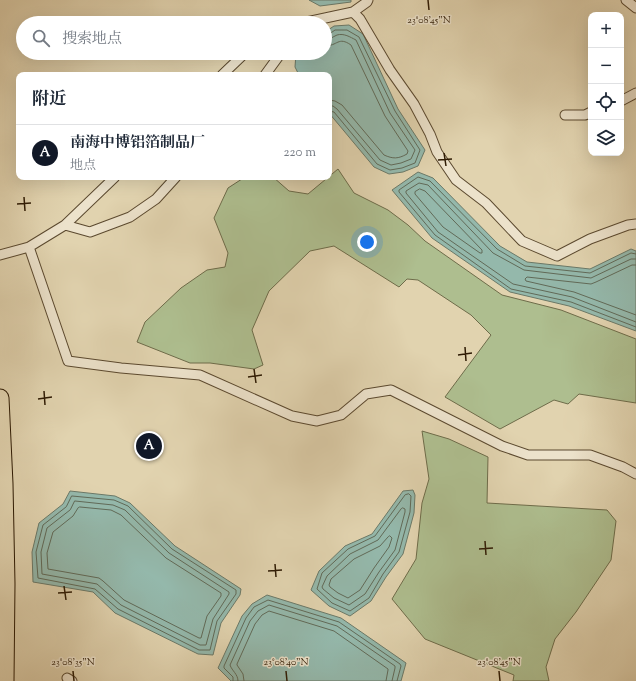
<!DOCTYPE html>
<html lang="zh">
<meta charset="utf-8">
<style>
body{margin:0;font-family:"Sorts Mill Goudy","Noto Serif SC",serif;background:#f6f6f7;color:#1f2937}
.controls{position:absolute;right:12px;top:12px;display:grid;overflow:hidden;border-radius:8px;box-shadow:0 4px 16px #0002}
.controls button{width:36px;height:36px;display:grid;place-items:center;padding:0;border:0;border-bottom:1px solid #e0e1e3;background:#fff;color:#1f2937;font:20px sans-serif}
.you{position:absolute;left:367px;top:242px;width:14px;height:14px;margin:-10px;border:3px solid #fff;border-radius:50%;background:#1a73e8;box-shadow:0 0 0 6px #1a73e833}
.badge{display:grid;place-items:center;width:26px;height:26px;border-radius:50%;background:#111827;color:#fff;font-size:13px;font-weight:700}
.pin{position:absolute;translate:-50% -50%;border:2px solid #fff;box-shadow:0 1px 4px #0006}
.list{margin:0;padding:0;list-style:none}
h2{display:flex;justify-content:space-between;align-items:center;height:52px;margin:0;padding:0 16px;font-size:17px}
h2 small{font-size:13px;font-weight:400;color:#747a83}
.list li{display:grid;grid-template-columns:26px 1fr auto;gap:12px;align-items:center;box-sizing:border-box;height:56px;padding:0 16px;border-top:1px solid #e0e1e3}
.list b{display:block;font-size:15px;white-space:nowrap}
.list p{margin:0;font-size:13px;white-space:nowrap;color:#747a83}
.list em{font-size:13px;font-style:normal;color:#747a83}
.icon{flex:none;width:22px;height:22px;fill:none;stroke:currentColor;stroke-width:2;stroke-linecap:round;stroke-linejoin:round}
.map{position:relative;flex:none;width:636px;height:681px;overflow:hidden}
.search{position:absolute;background:#fff;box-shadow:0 4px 16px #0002;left:16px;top:16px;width:316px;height:44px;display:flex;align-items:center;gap:10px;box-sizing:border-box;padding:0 14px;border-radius:22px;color:#747a83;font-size:15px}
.panel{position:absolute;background:#fff;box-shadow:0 4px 16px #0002;left:16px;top:72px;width:316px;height:108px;border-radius:8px}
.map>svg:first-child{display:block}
.green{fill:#aebe8f;stroke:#6e6c4a}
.water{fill:#94b8ab;stroke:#6b7968}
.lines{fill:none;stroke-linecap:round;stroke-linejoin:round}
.shore{stroke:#616a58;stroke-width:1}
.minor-casing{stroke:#5b492f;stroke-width:11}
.motorway-casing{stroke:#2e1b04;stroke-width:19}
.minor{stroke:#ece2cb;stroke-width:9}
.motorway{stroke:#e1d3af;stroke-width:17}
.ticks{fill:none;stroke:#2e1b04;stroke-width:1.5}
.ticks-label{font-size:10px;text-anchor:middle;fill:#2e1b04;stroke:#ece2cb;stroke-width:3;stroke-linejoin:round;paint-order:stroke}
</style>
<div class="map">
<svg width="636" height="681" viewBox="0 0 636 681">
<rect width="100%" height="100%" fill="#e1d3af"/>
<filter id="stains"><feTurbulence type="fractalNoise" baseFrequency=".005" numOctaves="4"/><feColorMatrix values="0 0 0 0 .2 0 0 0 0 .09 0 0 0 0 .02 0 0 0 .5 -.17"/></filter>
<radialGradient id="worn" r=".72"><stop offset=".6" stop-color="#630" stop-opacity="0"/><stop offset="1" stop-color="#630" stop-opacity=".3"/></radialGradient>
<path class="green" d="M 338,169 L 354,193 L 388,210 L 408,225 L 425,241 L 502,295 L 561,310 L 636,339 L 636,403 L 579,394 L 568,404 L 554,400 L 500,429 L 445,397 L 491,335 L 471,315 L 418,280 L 407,279 L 399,287 L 334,246 L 310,251 L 269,291 L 252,330 L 263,365 L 254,369 L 210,363 L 190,363 L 137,342 L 145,322 L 181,288 L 207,270 L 225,267 L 228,253 L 214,218 L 228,188 L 245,177 L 273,177 L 289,191 L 308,194 Z
M 422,431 L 449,439 L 488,457 L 487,503 L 607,510 L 616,521 L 611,560 L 576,612 L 555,639 L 546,667 L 549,681 L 513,681 L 514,675 L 425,639 L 392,599 L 416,559 L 422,503 L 429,479 Z"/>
<path class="water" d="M 309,0 L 351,0 L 351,2 L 320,6 Z
M 349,25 L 363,34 L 398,109 L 425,150 L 418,166 L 403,172 L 389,174 L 374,167 L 329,113 L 329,75 L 299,75 L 295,67 L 296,53 L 325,53 L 325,32 L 334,26 Z
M 418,172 L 433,178 L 500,246 L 527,262 L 590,269 L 631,249 L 636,251 L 636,331 L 569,306 L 510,292 L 432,238 L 392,190 Z
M 413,490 L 415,495 L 414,513 L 403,554 L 386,577 L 371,601 L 350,616 L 329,606 L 311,590 L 319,571 L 345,546 L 372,534 L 403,491 Z
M 70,491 L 115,496 L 130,503 L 175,546 L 241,589 L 240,595 L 221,623 L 213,655 L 198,654 L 115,613 L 93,592 L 33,582 L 32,552 L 39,523 L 63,504 Z
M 267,595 L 341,618 L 406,663 L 401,681 L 231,681 L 218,668 L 242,616 L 252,604 Z"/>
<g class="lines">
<path class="shore" d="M 325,35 L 328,35 L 335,30 L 347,30 L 359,37 L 395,111 L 420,150 L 415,163 L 402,168 L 390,170 L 377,164 L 334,112 L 329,111
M 325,40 C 330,40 332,37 337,35 C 344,33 350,37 356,40 L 390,113 L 415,150 L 411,159 L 401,163 L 391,165 L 380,160 L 337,109 L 333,106 L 329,106
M 325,46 C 338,46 338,36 351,45 L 385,116 L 408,151 L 407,154 C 398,159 393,159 384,155 L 342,105 L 335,101 L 329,100
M 420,189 L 425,191 L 482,250 L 482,253 L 480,253 L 443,227 L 415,194 L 415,192 Z
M 636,254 L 631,253 L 590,273 L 525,266 L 497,249 L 430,181 L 418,177 L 399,190 L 399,192 L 435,235 L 511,289 L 571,302 L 636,327
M 636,259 L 631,259 L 591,278 L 524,270 L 493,253 L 428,185 L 419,183 L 406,191 L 406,193 L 438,232 L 513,284 L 572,297 L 636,322
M 636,265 L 632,265 L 596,282 L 591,284 L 527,277 L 525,279 L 526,281 L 574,292 L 636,315
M 409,494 L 411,496 L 410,512 L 399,552 L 383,574 L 369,598 L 350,611 L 332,603 L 317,589 L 322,573 L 348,549 L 375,536 L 405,495 Z
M 72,496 L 114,500 L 128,506 L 172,549 L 236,590 L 236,594 L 217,621 L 210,650 L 199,650 L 118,609 L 95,589 L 38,578 L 36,552 L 43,525 L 66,507 Z
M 75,501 L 113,505 L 125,510 L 169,553 L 229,592 L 229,594 L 213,619 L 206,645 L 200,645 L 121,605 L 97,584 L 42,574 L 41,552 L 47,528 L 70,510 Z
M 80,507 L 111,510 L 121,515 L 166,558 L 221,593 L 221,596 L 207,616 L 201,638 L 199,638 L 124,600 L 103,581 L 99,578 L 48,569 L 47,553 L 53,532 L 73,516 L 78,508 Z
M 403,508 L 405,509 L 405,512 L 395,550 L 379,572 L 365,594 L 349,605 L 334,598 L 323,589 L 322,587 L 327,576 L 350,554 L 378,540 L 401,509 Z
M 390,536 L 392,538 L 389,547 L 374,568 L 360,590 L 348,598 L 338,593 L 330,587 L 329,585 L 331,579 L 354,559 L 380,546 L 388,537 Z
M 233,681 L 233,677 L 224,668 L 224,666 L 246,618 L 254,607 L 268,600 L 339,622 L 400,664 L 401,666 L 397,681
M 238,681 C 238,674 232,671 230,665 L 250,621 L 258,611 L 269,605 L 337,626 L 395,666 L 395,668 L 392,681
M 244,681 L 243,674 L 237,665 L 237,664 L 255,624 L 262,615 L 269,611 L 334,631 L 388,669 L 388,670 L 386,681"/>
<defs>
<path id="minor" d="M 626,0 L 636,8
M 353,12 L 360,19 L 390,70 L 414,104 L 430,134 L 437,152 L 456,180 L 486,203 L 522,241 L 557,256 L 590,239 L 628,225 L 636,224
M 302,23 L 353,12 L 367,2 L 368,0
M 222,75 L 245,53
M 265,75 L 281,53
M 621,101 L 636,93
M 565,115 L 585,115 L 591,112
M 65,225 L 90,232 L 130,217 L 156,199 L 176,177
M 29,247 L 68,361 L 121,368 L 200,375 L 292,416 L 317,421 L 341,415 L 366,394 L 391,390 L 502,446 L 528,455 L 590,455 L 623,467 L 636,474
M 0,255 L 29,247 L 65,225 L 115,177
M 67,678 L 72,681"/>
<path id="motorway" d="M 0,398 L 4,484 L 6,584 L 5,681"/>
</defs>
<use href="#minor" class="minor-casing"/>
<use href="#motorway" class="motorway-casing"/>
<use href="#minor" class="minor"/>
<use href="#motorway" class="motorway"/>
</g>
<path class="ticks" d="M 428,0 L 429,10M 444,153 L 446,166M 438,160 L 452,159M 24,197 L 25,211M 17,204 L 31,203M 465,347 L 466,361M 458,355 L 472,353M 254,369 L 256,383M 248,377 L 262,375M 44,391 L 45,405M 38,399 L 52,397M 485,541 L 486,555M 479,549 L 493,548M 275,564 L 276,577M 268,571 L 282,570M 64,586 L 66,600M 58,593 L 72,592M 73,671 L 74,681M 286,671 L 287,681M 499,671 L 500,681"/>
<g class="ticks-label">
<text x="429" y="23">23°08'45"N</text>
<text x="73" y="665">23°08'35"N</text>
<text x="286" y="665">23°08'40"N</text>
<text x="499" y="665">23°08'45"N</text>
</g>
<rect width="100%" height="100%" filter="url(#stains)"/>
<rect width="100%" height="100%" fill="url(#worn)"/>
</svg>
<div class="controls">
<button>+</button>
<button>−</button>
<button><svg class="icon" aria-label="locate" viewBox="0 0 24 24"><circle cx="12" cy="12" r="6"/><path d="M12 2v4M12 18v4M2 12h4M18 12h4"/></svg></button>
<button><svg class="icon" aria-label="layers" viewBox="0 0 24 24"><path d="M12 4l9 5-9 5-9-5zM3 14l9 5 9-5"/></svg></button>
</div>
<div class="you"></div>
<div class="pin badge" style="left:149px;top:446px">A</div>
<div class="search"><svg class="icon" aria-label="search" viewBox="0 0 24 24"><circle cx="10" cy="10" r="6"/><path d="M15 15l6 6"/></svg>搜索地点</div>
<section class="panel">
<h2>附近<small></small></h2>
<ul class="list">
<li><span class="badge">A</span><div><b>南海中博铝箔制品厂</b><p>地点</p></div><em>220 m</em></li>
</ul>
</section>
</div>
